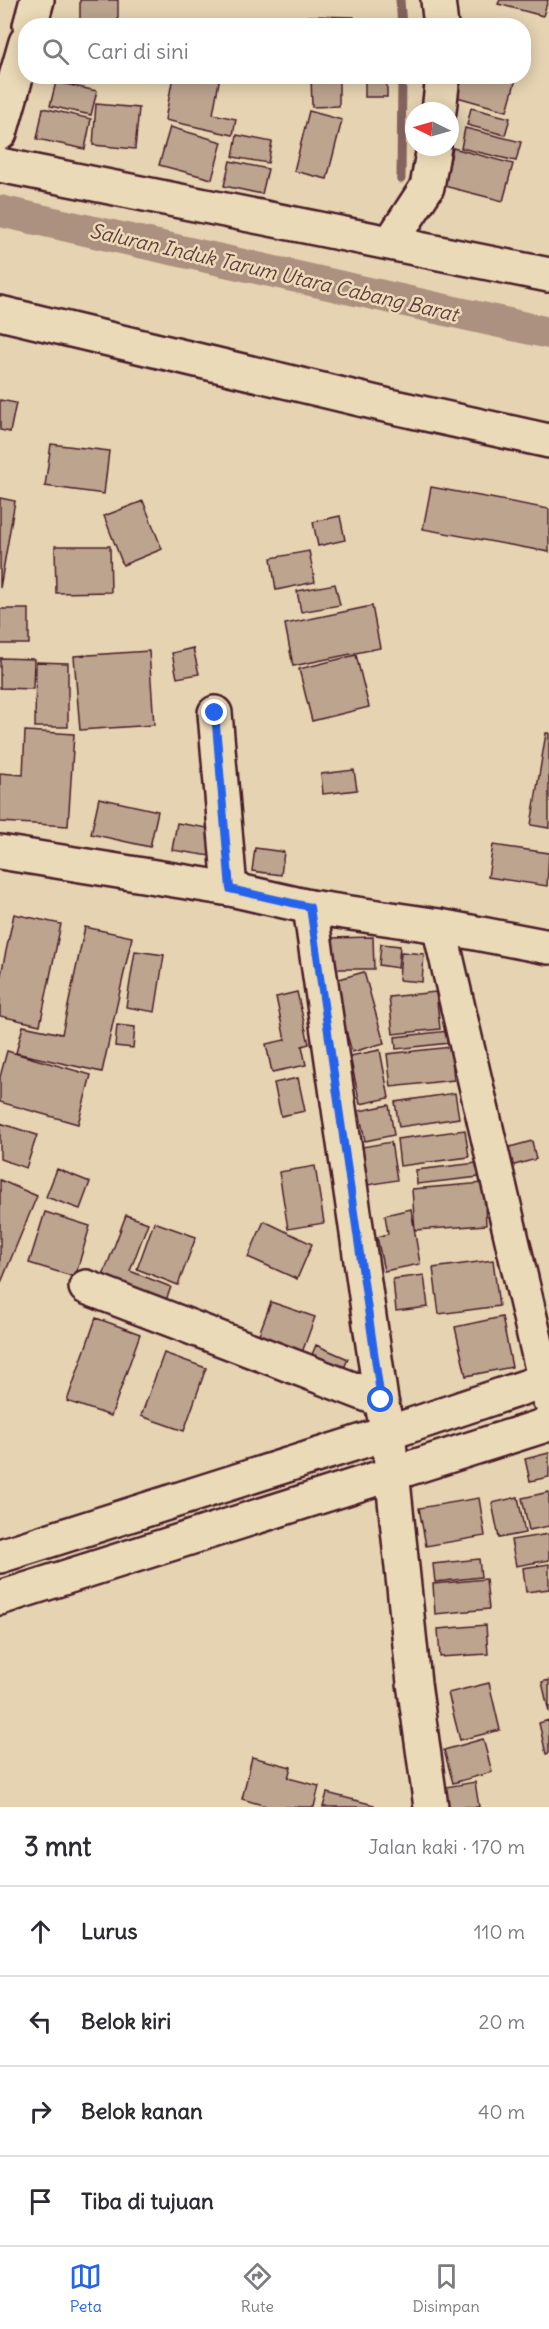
<!DOCTYPE html>
<html lang="id">
<meta charset="utf-8">
<style>
body{margin:0;font-family:Delius,sans-serif;background:#f7f7f7;color:#2b2b33}
.compass{position:absolute;left:405px;top:102px;width:54px;height:54px;border-radius:50%;background:#fff;box-shadow:0 3px 15px #0003;rotate:275deg}
.stop{position:absolute;width:18px;height:18px;margin:-14px;border:4px solid #2563eb;border-radius:50%;background:#fff}
.stop.end{background:#2563eb;border-color:#fff;box-shadow:0 2px 6px #0008}
.list{margin:0;padding:0;list-style:none}
h2{display:flex;justify-content:space-between;align-items:center;height:78px;margin:0;padding:0 24px;font-size:26px}
h2 small{font-size:20px;font-weight:400;color:#7c7c81}
.list li{display:grid;grid-template-columns:39px 1fr auto;gap:18px;align-items:center;box-sizing:border-box;height:90px;padding:0 24px;border-top:2px solid #e1e1e2}
.list b{display:block;font-size:22px;white-space:nowrap}
.list em{font-size:20px;font-style:normal;color:#7c7c81}
.icon{flex:none;width:33px;height:33px;fill:none;stroke:currentColor;stroke-width:2;stroke-linecap:round;stroke-linejoin:round}
.map{position:relative;flex:none;width:549px;height:1807px;overflow:hidden}
.search{position:absolute;background:#fff;box-shadow:0 3px 15px #0003;left:18px;right:18px;top:18px;height:66px;display:flex;align-items:center;gap:15px;box-sizing:border-box;padding:0 21px;border-radius:24px;color:#7c7c81;font-size:22px}
.sheet{height:438px;background:#fff}
nav{display:flex;justify-content:space-around;align-items:center;box-sizing:border-box;height:84px;border-top:2px solid #e1e1e2;background:#fff;font-size:16px;color:#7c7c81}
nav a{display:grid;justify-items:center;gap:3px}
nav .on{color:#2563eb}
.map>svg:first-child{display:block}
.lines{fill:none;stroke-linecap:round;stroke-linejoin:round}
.stream{stroke:#85635e;stroke-width:9}
.canal{stroke:#ac9080;stroke-width:32}
.building{fill:#bca48e;stroke:#4a1f2b;stroke-width:1.5}
.minor-casing{stroke:#4a1f2b;stroke-width:38}
.major-casing{stroke:#4a1f2b;stroke-width:38}
.minor{stroke:#ebdab7;stroke-width:33}
.major{stroke:#ebdab7;stroke-width:33}
.route{stroke:#2563eb;stroke-width:8}
.labels{text-anchor:middle;dominant-baseline:central;stroke-width:5;stroke-linejoin:round;paint-order:stroke}
.water-label{font-size:20px;font-style:italic;fill:#623b40;stroke:#ebdab7}
</style>
<div class="map">
<svg width="549" height="1807" viewBox="0 0 549 1807">
<rect width="100%" height="100%" fill="#e5d3b1"/>
<filter id="ink" filterUnits="userSpaceOnUse"><feTurbulence type="fractalNoise" baseFrequency=".0167" numOctaves="2"/><feDisplacementMap in="SourceGraphic" scale="12" xChannelSelector="R" yChannelSelector="G"/><feConvolveMatrix kernelMatrix="1 2 1 2 8 2 1 2 1" color-interpolation-filters="sRGB"/></filter>
<g filter="url(#ink)">
<g class="lines">
<path class="stream" d="M 400,0 L 402,26
M 401,179 L 402,76"/>
<path class="canal" d="M 0,211 L 549,333"/>
</g>
<path class="building" d="M 80,0 L 118,0 L 118,26 L 80,26 Z
M 500,0 L 548,0 L 543,16 L 498,4 Z
M 309,16 L 354,17 L 354,26 L 309,26 Z
M 173,76 L 220,76 L 213,114 L 236,119 L 233,135 L 165,120 Z
M 311,76 L 339,76 L 339,106 L 312,107 Z
M 365,76 L 387,76 L 387,97 L 365,97 Z
M 463,76 L 507,76 L 516,79 L 507,111 L 457,97 Z
M 56,82 L 97,91 L 91,115 L 50,106 Z
M 96,104 L 139,108 L 135,149 L 93,145 Z
M 43,108 L 91,119 L 85,149 L 37,139 Z
M 471,108 L 510,118 L 505,135 L 467,125 Z
M 309,111 L 342,120 L 327,179 L 294,171 Z
M 170,127 L 222,142 L 212,179 L 159,165 Z
M 465,128 L 521,142 L 516,161 L 461,148 Z
M 237,135 L 272,142 L 268,163 L 233,157 Z
M 453,148 L 513,164 L 503,201 L 444,186 Z
M 230,161 L 268,169 L 262,194 L 224,186 Z
M 0,400 L 16,403 L 10,432 L 0,430 Z
M 51,444 L 109,451 L 104,494 L 45,486 Z
M 431,487 L 549,509 L 549,552 L 423,529 Z
M 0,498 L 15,501 L 0,588 Z
M 143,501 L 162,549 L 123,565 L 104,516 Z
M 340,516 L 345,540 L 318,546 L 313,522 Z
M 55,546 L 110,546 L 111,592 L 56,593 Z
M 309,551 L 315,582 L 276,590 L 271,558 Z
M 335,584 L 340,605 L 301,612 L 297,591 Z
M 372,606 L 380,648 L 293,666 L 285,624 Z
M 0,609 L 29,609 L 29,644 L 0,644 Z
M 193,648 L 199,674 L 177,678 L 172,653 Z
M 149,651 L 154,725 L 80,730 L 74,656 Z
M 356,655 L 369,707 L 312,721 L 299,669 Z
M 0,658 L 34,659 L 33,689 L 0,688 Z
M 36,662 L 68,663 L 68,727 L 35,727 Z
M 25,731 L 74,734 L 68,826 L 0,822 L 0,773 L 23,775 Z
M 546,733 L 549,733 L 549,828 L 531,825 Z
M 354,770 L 357,790 L 323,794 L 321,774 Z
M 99,798 L 158,811 L 150,847 L 91,834 Z
M 177,823 L 214,829 L 210,856 L 172,850 Z
M 493,845 L 549,853 L 547,886 L 488,877 Z
M 255,848 L 284,852 L 281,875 L 252,871 Z
M 14,914 L 61,924 L 40,1025 L 0,1016 L 0,979 Z
M 85,927 L 132,937 L 102,1072 L 16,1053 L 23,1026 L 62,1034 Z
M 373,937 L 374,969 L 330,969 L 330,938 Z
M 381,944 L 400,946 L 398,968 L 379,965 Z
M 135,951 L 164,955 L 155,1012 L 126,1007 Z
M 401,952 L 424,954 L 422,982 L 399,980 Z
M 364,972 L 384,1043 L 352,1052 L 332,981 Z
M 297,992 L 309,1044 L 302,1046 L 306,1065 L 272,1072 L 266,1044 L 285,1040 L 276,997 Z
M 436,992 L 440,1029 L 393,1034 L 389,997 Z
M 117,1025 L 135,1027 L 133,1048 L 115,1046 Z
M 448,1031 L 449,1043 L 396,1049 L 395,1037 Z
M 451,1047 L 454,1080 L 391,1087 L 387,1054 Z
M 380,1050 L 389,1098 L 360,1104 L 350,1056 Z
M 7,1051 L 91,1075 L 78,1124 L 0,1102 L 0,1077 Z
M 298,1078 L 305,1111 L 281,1116 L 274,1083 Z
M 455,1093 L 459,1118 L 399,1127 L 395,1102 Z
M 389,1105 L 394,1135 L 365,1141 L 359,1111 Z
M 0,1123 L 37,1135 L 26,1168 L 0,1159 Z
M 465,1130 L 469,1157 L 400,1166 L 397,1139 Z
M 532,1141 L 536,1159 L 511,1166 L 506,1148 Z
M 391,1142 L 397,1180 L 368,1185 L 362,1147 Z
M 477,1163 L 479,1177 L 417,1184 L 416,1170 Z
M 315,1166 L 324,1223 L 288,1229 L 279,1172 Z
M 57,1169 L 90,1182 L 80,1209 L 46,1197 Z
M 0,1180 L 37,1196 L 0,1285 Z
M 484,1183 L 486,1225 L 415,1230 L 412,1189 Z
M 411,1209 L 420,1264 L 384,1271 L 377,1237 L 388,1234 L 385,1215 Z
M 45,1212 L 90,1226 L 75,1277 L 29,1263 Z
M 126,1215 L 148,1223 L 130,1271 L 171,1287 L 163,1308 L 100,1284 Z
M 264,1221 L 312,1244 L 297,1279 L 248,1257 Z
M 154,1222 L 196,1237 L 178,1285 L 137,1269 Z
M 493,1260 L 499,1306 L 439,1314 L 433,1268 Z
M 424,1275 L 428,1307 L 396,1311 L 393,1279 Z
M 271,1302 L 315,1317 L 300,1358 L 256,1342 Z
M 502,1317 L 512,1367 L 466,1376 L 455,1327 Z
M 96,1318 L 140,1334 L 111,1416 L 67,1401 Z
M 316,1345 L 348,1359 L 340,1377 L 308,1364 Z
M 164,1353 L 206,1368 L 184,1431 L 141,1416 Z
M 549,1453 L 549,1477 L 530,1481 L 525,1459 Z
M 549,1492 L 549,1526 L 529,1530 L 522,1498 Z
M 518,1497 L 525,1533 L 499,1538 L 492,1503 Z
M 479,1498 L 485,1536 L 426,1546 L 419,1508 Z
M 549,1534 L 549,1560 L 516,1566 L 511,1540 Z
M 479,1559 L 481,1577 L 435,1582 L 433,1564 Z
M 549,1564 L 549,1589 L 526,1592 L 523,1568 Z
M 486,1579 L 489,1609 L 435,1614 L 433,1584 Z
M 486,1625 L 488,1654 L 440,1657 L 438,1629 Z
M 549,1680 L 549,1712 L 542,1682 Z
M 489,1683 L 500,1730 L 460,1740 L 448,1693 Z
M 549,1720 L 549,1753 L 546,1754 L 539,1723 Z
M 483,1739 L 492,1772 L 453,1783 L 444,1750 Z
M 252,1757 L 291,1767 L 288,1778 L 319,1786 L 314,1807 L 269,1807 L 242,1799 Z
M 475,1782 L 479,1807 L 437,1807 L 434,1789 Z
M 327,1793 L 374,1805 L 373,1807 L 323,1807 Z"/>
<g class="lines">
<defs>
<path id="minor" d="M 438,0 L 441,26
M 30,26 L 37,0
M 439,111 L 443,76
M 0,133 L 26,42
M 0,165 L 549,275
M 391,242 L 427,187 L 434,147
M 0,313 L 385,405 L 549,441
M 215,713 L 230,889
M 310,907 L 381,1400 L 388,1433 L 414,1683 L 431,1807
M 439,926 L 549,1399
M 86,1287 L 381,1400
M 0,1556 L 388,1433 L 549,1379
M 0,1598 L 549,1424"/>
<path id="major" d="M 0,852 L 230,889 L 310,907 L 439,926 L 549,947"/>
</defs>
<use href="#minor" class="minor-casing"/>
<use href="#major" class="major-casing"/>
<use href="#minor" class="minor"/>
<use href="#major" class="major"/>
</g>
</g>
<g class="lines" filter="url(#ink)">
<path class="route" d="M 215,713 L 230,889 L 310,907 L 381,1400"/>
</g>
<g class="labels">
<g class="water-label">
<text transform="translate(274 272) rotate(13)">Saluran Induk Tarum Utara Cabang Barat</text>
</g>
</g>
</svg>
<svg class="compass" viewBox="-18 -18 36 36"><path d="M0-13l5 13h-10z" fill="#e53935"/><path d="M0 13l5-13h-10z" fill="#7c7c81"/></svg>
<div class="stop" style="left:381px;top:1400px"></div>
<div class="stop end" style="left:215px;top:713px"></div>
<div class="search"><svg class="icon" aria-label="search" viewBox="0 0 24 24"><circle cx="10" cy="10" r="6"/><path d="M15 15l6 6"/></svg>Cari di sini</div>
</div>
<section class="sheet">
<h2>3 mnt<small>Jalan kaki · 170 m</small></h2>
<ul class="list">
<li><svg class="icon" aria-label="ahead" viewBox="0 0 24 24"><path d="M12 20V5M6 11l6-6 6 6"/></svg><div><b>Lurus</b></div><em>110 m</em></li>
<li><svg class="icon" aria-label="left" viewBox="0 0 24 24"><path d="M17 20v-9H6M10 6l-5 5 5 5"/></svg><div><b>Belok kiri</b></div><em>20 m</em></li>
<li><svg class="icon" aria-label="right" viewBox="0 0 24 24"><path d="M7 20v-9h11M14 6l5 5-5 5"/></svg><div><b>Belok kanan</b></div><em>40 m</em></li>
<li><svg class="icon" aria-label="arrive" viewBox="0 0 24 24"><path d="M6 21V4h12l-3 4 3 4H6"/></svg><div><b>Tiba di tujuan</b></div></li>
</ul>
</section>
<nav>
<a class="on"><svg class="icon" aria-label="map" viewBox="0 0 24 24"><path d="M3 6l6-2 6 2 6-2v14l-6 2-6-2-6 2zM9 4v14M15 6v14"/></svg>Peta</a>
<a><svg class="icon" aria-label="directions" viewBox="0 0 24 24"><path d="M12 3l9 9-9 9-9-9zM9 14v-3h6M13 9l2 2-2 2"/></svg>Rute</a>
<a><svg class="icon" aria-label="saved" viewBox="0 0 24 24"><path d="M7 4h10v16l-5-4-5 4z"/></svg>Disimpan</a>
</nav>
